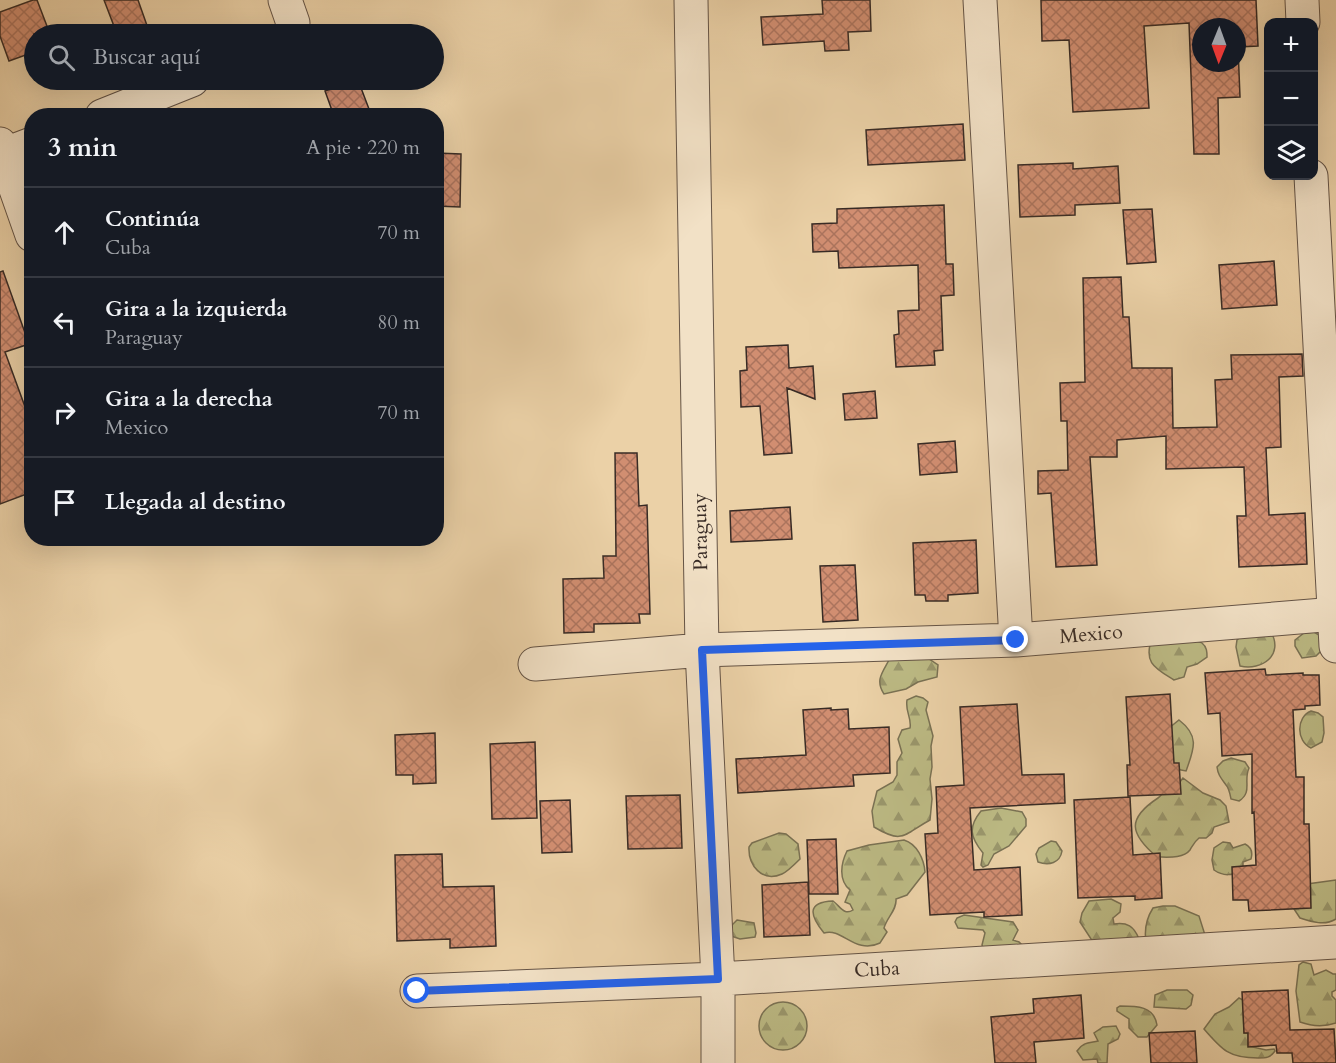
<!DOCTYPE html>
<html lang="es">
<meta charset="utf-8">
<style>
body{margin:0;font-family:Cardo,serif;background:#20242c;color:#f1f3f6}
.controls{position:absolute;right:18px;top:18px;display:grid;overflow:hidden;border-radius:12px;box-shadow:0 6px 24px #0002}
.controls button{width:54px;height:54px;display:grid;place-items:center;padding:0;border:0;border-bottom:2px solid #363941;background:#171b24;color:#f1f3f6;font:30px sans-serif}
.compass{position:absolute;left:1192px;top:18px;width:54px;height:54px;border-radius:50%;background:#171b24;box-shadow:0 6px 24px #0002;rotate:181deg}
.stop{position:absolute;width:18px;height:18px;margin:-14px;border:4px solid #2563eb;border-radius:50%;background:#fff}
.stop.end{background:#2563eb;border-color:#fff;box-shadow:0 2px 6px #0008}
.list{margin:0;padding:0;list-style:none}
h2{display:flex;justify-content:space-between;align-items:center;height:78px;margin:0;padding:0 24px;font-size:26px}
h2 small{font-size:20px;font-weight:400;color:#9ea1a6}
.list li{display:grid;grid-template-columns:39px 1fr auto;gap:18px;align-items:center;box-sizing:border-box;height:90px;padding:0 24px;border-top:2px solid #363941}
.list b{display:block;font-size:22px;white-space:nowrap}
.list p{margin:0;font-size:20px;white-space:nowrap;color:#9ea1a6}
.list em{font-size:20px;font-style:normal;color:#9ea1a6}
.icon{flex:none;width:33px;height:33px;fill:none;stroke:currentColor;stroke-width:2;stroke-linecap:round;stroke-linejoin:round}
.map{position:relative;flex:none;width:1336px;height:1063px;overflow:hidden}
.search{position:absolute;background:#171b24;box-shadow:0 6px 24px #0002;left:24px;top:24px;width:420px;height:66px;display:flex;align-items:center;gap:15px;box-sizing:border-box;padding:0 21px;border-radius:33px;color:#9ea1a6;font-size:22px}
.panel{position:absolute;background:#171b24;box-shadow:0 6px 24px #0002;left:24px;top:108px;width:420px;height:438px;border-radius:24px}
.map>svg:first-child{display:block}
.forest{fill:url(#forest-firs);stroke:#7a7254;stroke-width:1.5}
.building{fill:url(#building-cross-hatch);stroke:#382b25;stroke-width:1.5;fill-rule:evenodd}
.lines{fill:none;stroke-linecap:round;stroke-linejoin:round}
.minor-casing{stroke:#655446;stroke-width:35}
.tertiary-casing{stroke:#655446;stroke-width:35}
.minor{stroke:#f2e1c6;stroke-width:33}
.tertiary{stroke:#f2e1c6;stroke-width:33}
.route{stroke:#2563eb;stroke-width:8}
.labels{text-anchor:middle;dominant-baseline:central;stroke-width:4.5;stroke-linejoin:round;paint-order:stroke}
.street-label{font-size:20px;fill:#382b25;stroke:#f2e1c6}
</style>
<div class="map">
<svg width="1336" height="1063" viewBox="0 0 1336 1063">
<defs>
<pattern id="forest-firs" width="22" height="20" patternUnits="userSpaceOnUse" patternTransform="scale(1.5)"><rect width="22" height="20" fill="#bcba84"/><path d="M5 1l3.5 6h-7zM16 11l3.5 6h-7z" fill="#9a976c"/></pattern>
<pattern id="building-cross-hatch" width="8" height="8" patternUnits="userSpaceOnUse" patternTransform="scale(1.5)"><rect width="8" height="8" fill="#d18e71"/><path d="M0 0l8 8M0 8l8-8" fill="none" stroke="#ab745d"/></pattern>
</defs>
<rect width="100%" height="100%" fill="#ebd1a7"/>
<filter id="stains"><feTurbulence type="fractalNoise" baseFrequency=".00333" numOctaves="4"/><feColorMatrix values="0 0 0 0 .2 0 0 0 0 .09 0 0 0 0 .02 0 0 0 .5 -.17"/></filter>
<radialGradient id="worn" r=".72"><stop offset=".6" stop-color="#630" stop-opacity="0"/><stop offset="1" stop-color="#630" stop-opacity=".3"/></radialGradient>
<path class="forest" d="M 1246,632 L 1271,632 C 1284,655 1262,671 1240,666 L 1236,647 L 1237,640 Z
M 1314,632 L 1324,638 L 1325,647 L 1316,656 L 1302,658 L 1295,646 L 1295,640 L 1304,633 Z
M 1152,638 C 1163,639 1193,637 1202,643 C 1207,647 1207,652 1207,657 L 1197,664 L 1187,667 L 1184,677 L 1174,680 C 1155,668 1143,663 1152,638 Z
M 920,653 L 938,665 L 937,677 L 918,682 L 906,689 L 884,694 C 874,679 884,671 891,656 Z
M 916,696 L 923,698 L 928,702 L 926,710 L 933,736 L 931,746 L 932,767 L 930,779 L 932,799 L 930,820 C 904,834 904,845 874,827 L 872,811 L 877,791 L 893,782 L 897,775 L 897,762 L 902,753 L 898,739 L 902,730 L 910,728 C 912,718 905,712 907,700 Z
M 1311,711 L 1318,713 L 1323,717 L 1324,733 L 1322,742 L 1311,748 C 1296,741 1296,717 1311,711 Z
M 1179,720 C 1200,736 1194,749 1186,771 L 1176,769 L 1170,753 L 1169,728 Z
M 1231,758 L 1245,762 L 1249,768 C 1243,781 1253,792 1239,801 L 1231,799 C 1230,794 1229,788 1226,785 C 1221,778 1218,775 1217,767 L 1223,761 Z
M 1183,778 L 1203,793 L 1220,800 L 1226,806 L 1229,822 L 1214,827 L 1212,833 L 1206,838 L 1199,838 C 1194,842 1193,845 1190,850 C 1183,859 1167,857 1157,857 C 1130,834 1126,819 1158,798 C 1161,796 1162,793 1165,791 C 1174,785 1176,788 1183,778 Z
M 1001,808 L 1022,812 L 1026,819 L 1026,826 L 1009,846 L 994,854 L 988,865 L 983,867 L 981,865 L 983,853 C 970,837 968,827 981,811 Z
M 779,833 L 786,834 L 798,844 L 800,859 C 795,864 787,872 782,874 C 762,883 748,865 749,847 L 752,843 Z
M 904,840 C 917,844 924,859 925,872 L 907,895 L 896,899 C 897,910 887,917 884,928 L 887,932 L 880,943 C 855,955 842,927 824,933 C 810,916 806,902 833,901 C 840,906 844,916 853,910 L 850,904 L 845,902 L 850,890 C 838,880 841,863 847,851 L 869,845 Z
M 1051,841 L 1056,842 L 1062,851 C 1060,863 1049,866 1038,862 L 1036,854 L 1039,848 Z
M 1223,842 L 1230,843 L 1233,848 L 1245,844 C 1251,847 1253,852 1251,859 L 1243,862 L 1243,871 C 1232,875 1224,877 1214,870 L 1212,860 L 1214,848 Z
M 1336,880 L 1336,919 C 1325,926 1312,922 1300,918 L 1292,906 L 1307,884 Z
M 1111,899 L 1121,904 L 1120,912 L 1113,918 L 1114,924 C 1127,922 1134,926 1139,939 L 1093,942 L 1080,922 L 1082,913 L 1089,901 Z
M 1163,906 L 1175,906 L 1199,916 L 1205,935 L 1146,942 C 1144,929 1146,919 1153,908 Z
M 964,915 L 1013,922 L 1018,930 L 1013,940 L 1019,942 L 1024,947 L 984,951 L 982,945 L 985,933 L 983,930 L 958,928 L 955,922 L 957,918 Z
M 737,920 L 754,923 L 756,933 L 755,937 L 740,939 L 731,936 L 732,925 Z
M 1303,962 L 1311,964 L 1314,975 L 1326,970 L 1333,974 L 1336,974 L 1336,990 L 1332,992 L 1332,996 L 1336,1000 L 1336,1023 C 1324,1027 1311,1026 1300,1022 L 1296,991 L 1299,965 Z
M 1167,990 L 1187,990 L 1193,995 L 1191,1005 L 1186,1009 L 1154,1007 L 1155,995 Z
M 1239,998 L 1243,1000 L 1244,1033 L 1248,1033 L 1248,1046 L 1266,1050 L 1274,1049 L 1275,1051 C 1270,1058 1266,1058 1258,1058 C 1229,1058 1222,1050 1204,1029 L 1215,1014 L 1229,1007 Z
M759 1026a24 24 0 1 1 48 0a24 24 0 1 1-48 0Z
M 1120,1006 C 1137,1006 1154,1006 1157,1025 L 1147,1037 L 1138,1037 L 1129,1028 L 1129,1019 L 1117,1011 L 1117,1008 Z
M 1116,1026 L 1120,1034 L 1118,1039 L 1108,1044 L 1107,1063 L 1098,1063 L 1097,1059 L 1083,1060 L 1077,1051 C 1083,1042 1089,1043 1098,1041 L 1094,1033 L 1103,1027 Z"/>
<path class="building" d="M 33,0 L 37,0 L 50,34 L 34,34 L 34,52 L 9,61 L 0,36 L 0,12 Z
M 104,0 L 138,0 L 150,34 L 117,34 Z
M 822,0 L 870,0 L 871,31 L 848,32 L 849,50 L 825,51 L 824,41 L 763,45 L 761,17 L 823,14 Z
M 1041,0 L 1256,0 L 1258,46 L 1238,47 L 1240,97 L 1218,98 L 1219,154 L 1194,154 L 1189,23 L 1144,26 L 1149,108 L 1073,112 L 1069,40 L 1042,41 ZM 1201,27 L 1237,27 L 1237,63 L 1201,63 Z
M 358,80 L 369,109 L 348,116 L 334,116 L 325,91 Z
M 963,124 L 965,160 L 868,165 L 866,130 Z
M 436,153 L 461,154 L 460,207 L 436,206 Z
M 1073,163 L 1073,169 L 1118,166 L 1120,203 L 1075,205 L 1075,215 L 1020,217 L 1018,165 Z
M 944,205 L 946,264 L 953,264 L 954,295 L 941,296 L 943,350 L 934,351 L 935,365 L 896,367 L 894,335 L 899,334 L 898,311 L 919,310 L 918,265 L 839,268 L 838,251 L 813,252 L 812,224 L 837,223 L 837,209 Z
M 1152,209 L 1156,262 L 1127,264 L 1123,210 Z
M 1274,261 L 1277,305 L 1222,309 L 1219,265 Z
M 3,271 L 29,344 L 5,352 L 32,426 L 32,492 L 0,504 L 0,272 Z
M 1121,277 L 1123,317 L 1129,317 L 1132,368 L 1172,368 L 1173,428 L 1217,427 L 1215,380 L 1232,379 L 1231,355 L 1302,354 L 1303,376 L 1279,377 L 1281,447 L 1266,448 L 1269,515 L 1305,513 L 1307,564 L 1239,567 L 1237,516 L 1246,516 L 1244,467 L 1166,469 L 1166,436 L 1117,440 L 1117,457 L 1090,457 L 1097,565 L 1056,567 L 1051,493 L 1038,494 L 1038,471 L 1068,470 L 1067,421 L 1061,421 L 1060,383 L 1085,382 L 1083,278 Z
M 788,345 L 789,368 L 813,366 L 815,399 L 787,388 L 792,453 L 764,455 L 760,406 L 741,407 L 740,371 L 747,370 L 746,347 Z
M 875,391 L 877,418 L 845,420 L 843,394 Z
M 955,441 L 957,472 L 920,475 L 918,444 Z
M 615,453 L 637,453 L 639,506 L 647,505 L 650,614 L 639,614 L 640,623 L 594,624 L 594,632 L 564,633 L 563,579 L 604,578 L 603,556 L 616,556 Z
M 790,507 L 792,539 L 731,542 L 730,511 Z
M 976,540 L 978,593 L 948,595 L 948,601 L 926,601 L 925,595 L 915,595 L 913,543 Z
M 855,565 L 858,620 L 823,622 L 820,566 Z
M 1265,669 L 1266,675 L 1303,673 L 1303,675 L 1319,675 L 1320,705 L 1305,706 L 1305,709 L 1293,710 L 1296,777 L 1304,777 L 1304,824 L 1309,824 L 1311,908 L 1249,911 L 1248,900 L 1233,900 L 1232,867 L 1256,865 L 1254,812 L 1252,813 L 1252,754 L 1222,756 L 1220,713 L 1208,714 L 1205,673 Z
M 1170,694 L 1174,763 L 1179,763 L 1181,794 L 1128,796 L 1127,765 L 1130,765 L 1126,697 Z
M 1017,704 L 1022,775 L 1064,774 L 1065,803 L 970,808 L 974,870 L 1020,867 L 1022,915 L 984,917 L 984,912 L 930,915 L 925,834 L 938,833 L 936,787 L 964,785 L 960,707 Z
M 831,708 L 831,710 L 848,709 L 849,729 L 889,727 L 890,773 L 853,775 L 854,786 L 738,793 L 736,759 L 806,755 L 803,710 Z
M 435,733 L 436,783 L 413,784 L 413,775 L 396,775 L 395,735 Z
M 535,742 L 537,818 L 492,819 L 490,744 Z
M 680,795 L 682,848 L 628,849 L 626,796 Z
M 1130,797 L 1133,855 L 1160,853 L 1162,898 L 1135,900 L 1135,896 L 1078,898 L 1074,800 Z
M 570,800 L 572,852 L 542,853 L 540,801 Z
M 836,839 L 838,894 L 809,894 L 807,840 Z
M 442,854 L 443,887 L 494,886 L 496,946 L 450,948 L 450,939 L 397,941 L 395,855 Z
M 808,882 L 810,935 L 764,937 L 762,885 Z
M 1288,990 L 1290,1030 L 1334,1029 L 1336,1063 L 1293,1063 L 1292,1053 L 1277,1053 L 1276,1045 L 1248,1047 L 1248,1033 L 1244,1033 L 1242,992 Z
M 1081,995 L 1084,1038 L 1034,1042 L 1036,1063 L 995,1063 L 991,1017 L 1034,1013 L 1033,999 Z
M 1195,1031 L 1197,1063 L 1151,1063 L 1149,1033 Z"/>
<g class="lines">
<defs>
<path id="minor" d="M 285,0 L 293,23 L 290,34
M 691,0 L 702,650 L 718,979 L 718,1063
M 980,0 L 1016,640
M 102,116 L 192,80
M 0,144 L 32,235
M 0,156 L 32,144
M 535,664 L 702,650 L 1016,640 L 1336,614
M 417,991 L 718,979 L 1336,942"/>
<path id="tertiary" d="M 1302,0 L 1303,22
M 1311,176 L 1336,646"/>
</defs>
<use href="#minor" class="minor-casing"/>
<use href="#tertiary" class="tertiary-casing"/>
<use href="#minor" class="minor"/>
<use href="#tertiary" class="tertiary"/>
</g>
<g class="lines">
<path class="route" d="M 417,991 L 718,979 L 702,650 L 1016,640"/>
</g>
<g class="labels">
<g class="street-label">
<text transform="translate(700 532) rotate(-91)">Paraguay</text>
<text transform="translate(1091 634) rotate(-5)">Mexico</text>
<text transform="translate(877 969) rotate(-3)">Cuba</text>
</g>
</g>
<rect width="100%" height="100%" filter="url(#stains)"/>
<rect width="100%" height="100%" fill="url(#worn)"/>
</svg>
<div class="controls">
<button>+</button>
<button>−</button>
<button><svg class="icon" aria-label="layers" viewBox="0 0 24 24"><path d="M12 4l9 5-9 5-9-5zM3 14l9 5 9-5"/></svg></button>
</div>
<svg class="compass" viewBox="-18 -18 36 36"><path d="M0-13l5 13h-10z" fill="#e53935"/><path d="M0 13l5-13h-10z" fill="#9ea1a6"/></svg>
<div class="stop" style="left:417px;top:991px"></div>
<div class="stop end" style="left:1016px;top:640px"></div>
<div class="search"><svg class="icon" aria-label="search" viewBox="0 0 24 24"><circle cx="10" cy="10" r="6"/><path d="M15 15l6 6"/></svg>Buscar aquí</div>
<section class="panel">
<h2>3 min<small>A pie · 220 m</small></h2>
<ul class="list">
<li><svg class="icon" aria-label="ahead" viewBox="0 0 24 24"><path d="M12 20V5M6 11l6-6 6 6"/></svg><div><b>Continúa</b><p>Cuba</p></div><em>70 m</em></li>
<li><svg class="icon" aria-label="left" viewBox="0 0 24 24"><path d="M17 20v-9H6M10 6l-5 5 5 5"/></svg><div><b>Gira a la izquierda</b><p>Paraguay</p></div><em>80 m</em></li>
<li><svg class="icon" aria-label="right" viewBox="0 0 24 24"><path d="M7 20v-9h11M14 6l5 5-5 5"/></svg><div><b>Gira a la derecha</b><p>Mexico</p></div><em>70 m</em></li>
<li><svg class="icon" aria-label="arrive" viewBox="0 0 24 24"><path d="M6 21V4h12l-3 4 3 4H6"/></svg><div><b>Llegada al destino</b></div></li>
</ul>
</section>
</div>
